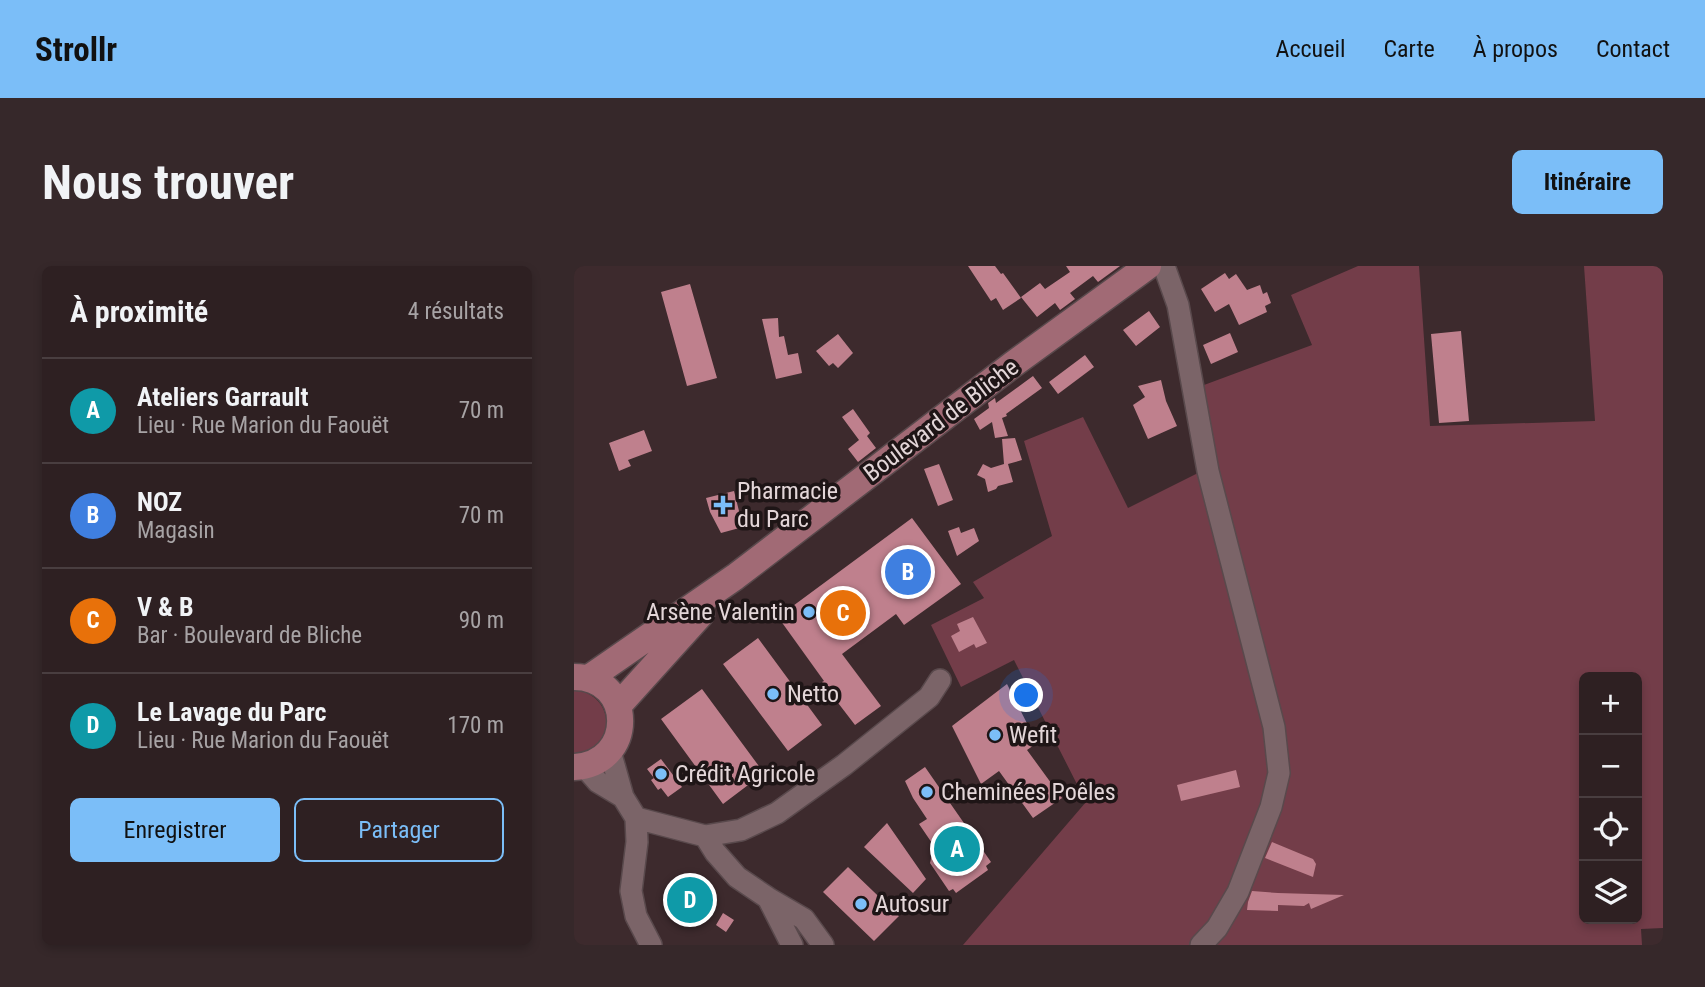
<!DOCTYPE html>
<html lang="fr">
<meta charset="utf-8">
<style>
body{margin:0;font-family:"Roboto Condensed",sans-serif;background:#36282a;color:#f1f3f6}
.controls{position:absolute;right:21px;bottom:21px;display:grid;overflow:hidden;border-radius:10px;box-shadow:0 4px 10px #0003}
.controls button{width:63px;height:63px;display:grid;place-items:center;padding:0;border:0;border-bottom:2px solid #493e40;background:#2e2022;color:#f1f3f6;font:35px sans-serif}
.you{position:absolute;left:453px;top:430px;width:24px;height:24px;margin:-18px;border:5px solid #fff;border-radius:50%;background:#1a73e8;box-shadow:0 0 0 10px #1a73e833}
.badge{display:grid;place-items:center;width:46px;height:46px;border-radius:50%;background:#7bbef8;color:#fff;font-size:23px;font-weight:700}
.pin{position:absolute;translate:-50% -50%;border:4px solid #fff;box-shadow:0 2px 7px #0006}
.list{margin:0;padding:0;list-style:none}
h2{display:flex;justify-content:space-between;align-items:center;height:91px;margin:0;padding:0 28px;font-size:30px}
h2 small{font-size:23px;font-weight:400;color:#a7a3a5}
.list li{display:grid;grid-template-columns:46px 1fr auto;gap:21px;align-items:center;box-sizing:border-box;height:105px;padding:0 28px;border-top:2px solid #493e40}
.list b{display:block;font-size:26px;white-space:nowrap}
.list p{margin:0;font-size:23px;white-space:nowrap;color:#a7a3a5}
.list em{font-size:23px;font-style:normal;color:#a7a3a5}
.actions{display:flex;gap:14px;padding:21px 28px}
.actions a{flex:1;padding:16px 0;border:2px solid #7bbef8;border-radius:10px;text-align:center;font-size:24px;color:#7bbef8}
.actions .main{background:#7bbef8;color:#111}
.icon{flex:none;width:38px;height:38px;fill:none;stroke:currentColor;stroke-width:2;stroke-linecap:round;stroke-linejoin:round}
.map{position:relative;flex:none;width:1089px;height:679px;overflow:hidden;border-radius:10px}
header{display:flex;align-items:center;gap:42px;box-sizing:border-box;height:98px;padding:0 35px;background:#7bbef8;color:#111}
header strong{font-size:33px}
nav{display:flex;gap:38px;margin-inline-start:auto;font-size:24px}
.intro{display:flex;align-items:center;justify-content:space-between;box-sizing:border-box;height:168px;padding:0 42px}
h1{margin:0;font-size:49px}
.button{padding:18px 32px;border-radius:10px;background:#7bbef8;color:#111;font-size:24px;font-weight:700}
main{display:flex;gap:42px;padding:0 42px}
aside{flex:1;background:#2e2022;border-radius:10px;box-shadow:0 4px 10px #0003}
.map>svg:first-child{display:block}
.green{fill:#733d49;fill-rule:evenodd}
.building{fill:#bf808d}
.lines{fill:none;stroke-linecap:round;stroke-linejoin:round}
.minor-casing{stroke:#59494c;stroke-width:24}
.major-casing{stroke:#59494c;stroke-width:29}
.minor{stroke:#7b6468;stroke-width:21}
.major{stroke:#a16a75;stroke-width:26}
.poi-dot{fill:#7bbef8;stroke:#1e1516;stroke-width:2.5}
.labels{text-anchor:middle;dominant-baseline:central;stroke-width:7;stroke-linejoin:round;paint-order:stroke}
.street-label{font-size:24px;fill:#e3d6d8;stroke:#1e1516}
.poi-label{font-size:24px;fill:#e3d6d8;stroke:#1e1516;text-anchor:start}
</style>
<header>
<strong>Strollr</strong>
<nav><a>Accueil</a><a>Carte</a><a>À propos</a><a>Contact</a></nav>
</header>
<div class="intro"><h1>Nous trouver</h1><a class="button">Itinéraire</a></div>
<main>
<aside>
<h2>À proximité<small>4 résultats</small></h2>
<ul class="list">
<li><span class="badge" style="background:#0f9aa8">A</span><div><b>Ateliers Garrault</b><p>Lieu · Rue Marion du Faouët</p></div><em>70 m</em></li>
<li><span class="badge" style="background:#3f7fe0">B</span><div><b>NOZ</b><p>Magasin</p></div><em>70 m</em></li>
<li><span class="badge" style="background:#e8710a">C</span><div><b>V &amp; B</b><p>Bar · Boulevard de Bliche</p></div><em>90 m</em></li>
<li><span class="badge" style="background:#0f9aa8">D</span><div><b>Le Lavage du Parc</b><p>Lieu · Rue Marion du Faouët</p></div><em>170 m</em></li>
</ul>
<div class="actions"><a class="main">Enregistrer</a><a>Partager</a></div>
</aside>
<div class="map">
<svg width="1089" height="679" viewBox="0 0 1089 679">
<rect width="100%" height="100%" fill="#3d2a2d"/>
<path class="green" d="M 784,0 L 845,0 L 856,160 L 1021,155 L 1010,0 L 1089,0 L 1089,662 L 1067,663 L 1068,679 L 389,679 L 512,536 L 440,394 L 387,421 L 357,359 L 410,332 L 399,316 L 478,270 L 450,175 L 509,151 L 554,242 L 642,198 L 630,119 L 738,79 L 717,29 ZM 1010,411 L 1063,411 L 1063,653 L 1010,653 Z
M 0,423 C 45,431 41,484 0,488 Z"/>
<path class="building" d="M 394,0 L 421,0 L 427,8 L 429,7 L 447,32 L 429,44 L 422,32 L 417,35 Z
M 492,0 L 546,0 L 524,16 L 519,10 L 496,27 L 501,33 L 486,44 L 481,37 L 463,51 L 447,31 L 466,17 L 471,23 L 496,6 Z
M 651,7 L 655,13 L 662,8 L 673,24 L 686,19 L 689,28 L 693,26 L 697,37 L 691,40 L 693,46 L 665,59 L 655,38 L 641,46 L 627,23 Z
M 116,18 L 143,112 L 113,120 L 87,26 Z
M 575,45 L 586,61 L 562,80 L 549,64 Z
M 204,52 L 205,71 L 210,70 L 214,89 L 224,87 L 228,107 L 202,113 L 188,53 Z
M 887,65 L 895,155 L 865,157 L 857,68 Z
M 656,67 L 664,86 L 637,98 L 629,79 Z
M 264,68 L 279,87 L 264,102 L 259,97 L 255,100 L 242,85 Z
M 511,89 L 520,101 L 484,128 L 475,116 Z
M 459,110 L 468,122 L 432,148 L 433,150 L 428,152 L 434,170 L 421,172 L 418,156 L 406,164 L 400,153 L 415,142 L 414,137 L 421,132 L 422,137 Z
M 587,114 L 592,135 L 603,160 L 574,173 L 559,139 L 571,131 L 564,120 Z
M 279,143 L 296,167 L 293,170 L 302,182 L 284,196 L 274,183 L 285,174 L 268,151 Z
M 70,164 L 78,185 L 54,194 L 57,200 L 45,205 L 35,177 Z
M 441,172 L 448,194 L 434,198 L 439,216 L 424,220 L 422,223 L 414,226 L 411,213 L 403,209 L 409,198 L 417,202 L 430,198 L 428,173 Z
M 365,198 L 379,234 L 364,240 L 350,203 Z
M 160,225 L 169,261 L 147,267 L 136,246 L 132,232 Z
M 338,252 L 387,318 L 330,359 L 322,348 L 268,388 L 307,440 L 281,459 L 248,416 L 250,415 L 204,351 Z
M 385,261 L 387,267 L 400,262 L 405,275 L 383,290 L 374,265 Z
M 399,351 L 413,377 L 402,382 L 400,378 L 385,386 L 377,370 L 386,365 L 383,358 Z
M 184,372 L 248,459 L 214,485 L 149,398 Z
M 433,418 L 463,477 L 453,484 L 488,532 L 459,552 L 425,505 L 407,518 L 378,460 Z
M 128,423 L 190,507 L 149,538 L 87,453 Z
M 87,493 L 108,521 L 94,531 L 87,522 L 84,524 L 77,514 L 80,512 L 73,503 Z
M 351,501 L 417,596 L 412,600 L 414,604 L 382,627 L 379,623 L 375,625 L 356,597 L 360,580 L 345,558 L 353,553 L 339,532 L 331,515 Z
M 662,504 L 666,521 L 607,535 L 603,519 Z
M 313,557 L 352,613 L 339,627 L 290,581 Z
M 698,576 L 739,593 L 742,598 L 739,611 L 691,592 Z
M 274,601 L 325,650 L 300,675 L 249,626 Z
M 110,621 L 129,634 L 121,646 L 102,633 Z
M 678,625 L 704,627 L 770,629 L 737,643 L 735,637 L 730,640 L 704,639 L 704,645 L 673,644 L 674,636 Z
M 149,647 L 160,654 L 152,666 L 142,659 Z"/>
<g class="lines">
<defs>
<path id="minor" d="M 590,0 L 604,39 L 634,205 L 700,461 L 705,507 L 697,541 L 664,626 L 643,662 L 627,679
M 36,485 L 49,531 L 62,552 L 131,570 L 167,564 L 203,547 L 270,499 L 355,431 L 366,414
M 10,500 L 24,516 L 49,531
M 62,552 L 63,576 L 57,625 L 62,650 L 77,679
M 131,570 L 141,586 L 163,611 L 194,632 L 230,653 L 249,679
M 194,632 L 218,679"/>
<path id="major" d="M 0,411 C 61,411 62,498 0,501
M 15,412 L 161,311 L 438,99 L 574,0
M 44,440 L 127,348"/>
</defs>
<use href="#minor" class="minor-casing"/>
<use href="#major" class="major-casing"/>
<use href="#minor" class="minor"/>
<use href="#major" class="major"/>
</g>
<g class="poi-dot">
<path d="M145.5 228.5h7v7h7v7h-7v7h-7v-7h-7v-7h7z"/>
<circle cx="235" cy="346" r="7"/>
<circle cx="199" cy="428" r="7"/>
<circle cx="421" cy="469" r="7"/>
<circle cx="87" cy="508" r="7"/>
<circle cx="353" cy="526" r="7"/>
<circle cx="287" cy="638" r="7"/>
</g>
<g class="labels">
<g class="street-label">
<text transform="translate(367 154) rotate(-37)">Boulevard de Bliche</text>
</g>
<g class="poi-label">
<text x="163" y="225">Pharmacie<tspan x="163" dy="28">du Parc</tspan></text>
<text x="221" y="346" text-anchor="end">Arsène Valentin</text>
<text x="213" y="428">Netto</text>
<text x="435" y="469">Wefit</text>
<text x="101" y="508">Crédit Agricole</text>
<text x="367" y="526">Cheminées Poêles</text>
<text x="301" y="638">Autosur</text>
</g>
</g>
</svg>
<div class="controls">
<button>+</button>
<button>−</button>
<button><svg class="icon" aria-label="locate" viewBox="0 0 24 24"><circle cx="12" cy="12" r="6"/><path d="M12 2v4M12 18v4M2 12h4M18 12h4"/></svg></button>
<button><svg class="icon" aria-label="layers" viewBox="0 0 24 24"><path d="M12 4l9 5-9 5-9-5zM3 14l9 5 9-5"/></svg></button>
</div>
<div class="you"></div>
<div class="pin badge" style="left:383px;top:583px;background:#0f9aa8">A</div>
<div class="pin badge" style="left:334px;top:306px;background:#3f7fe0">B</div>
<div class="pin badge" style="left:269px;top:347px;background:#e8710a">C</div>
<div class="pin badge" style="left:116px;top:634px;background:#0f9aa8">D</div>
</div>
</main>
